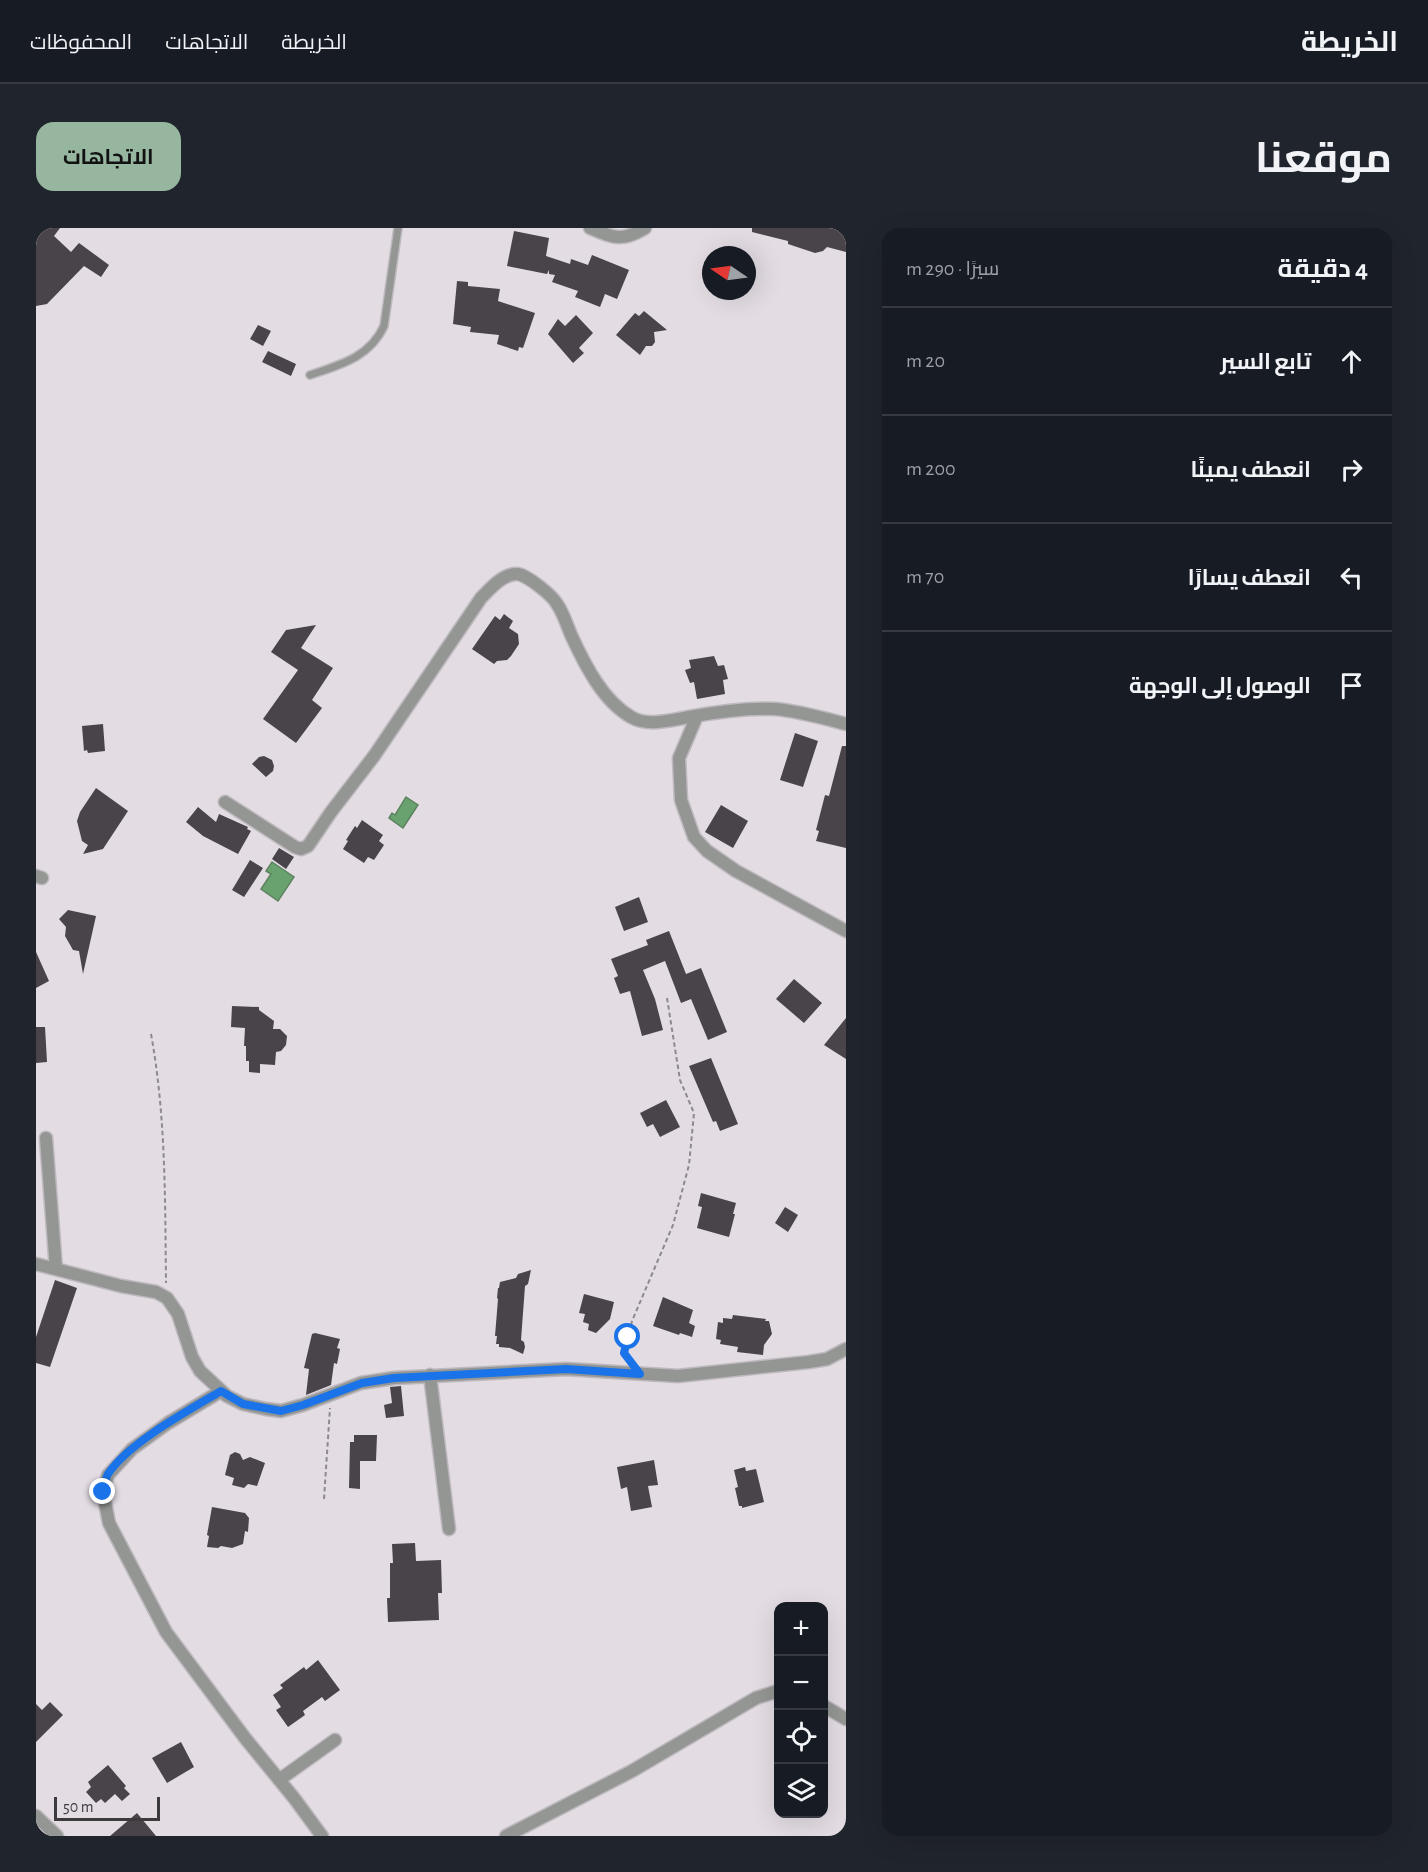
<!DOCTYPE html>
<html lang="ar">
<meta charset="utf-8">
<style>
body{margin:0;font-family:"Alegreya Sans",Cairo,sans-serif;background:#20242c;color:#f1f3f6;direction:rtl}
.controls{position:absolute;right:18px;bottom:18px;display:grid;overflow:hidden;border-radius:12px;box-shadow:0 6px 24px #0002}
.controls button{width:54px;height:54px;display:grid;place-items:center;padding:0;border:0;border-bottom:2px solid #363941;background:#171b24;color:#f1f3f6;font:30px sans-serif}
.compass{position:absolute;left:666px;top:18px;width:54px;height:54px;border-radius:50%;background:#171b24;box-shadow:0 6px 24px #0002;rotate:283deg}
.scale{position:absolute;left:18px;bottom:15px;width:106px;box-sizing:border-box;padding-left:6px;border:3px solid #3c3a3c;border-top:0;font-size:16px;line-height:21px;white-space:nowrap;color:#3c3a3c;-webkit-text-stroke:4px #e3dde3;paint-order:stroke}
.stop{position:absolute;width:18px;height:18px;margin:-14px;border:4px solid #1a73e8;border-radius:50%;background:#fff}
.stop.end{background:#1a73e8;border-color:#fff;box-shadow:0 2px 6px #0008}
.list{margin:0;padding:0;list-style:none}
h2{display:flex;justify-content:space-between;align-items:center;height:78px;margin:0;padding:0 24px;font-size:26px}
h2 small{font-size:20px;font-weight:400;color:#9ea1a6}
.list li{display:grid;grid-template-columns:39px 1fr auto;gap:18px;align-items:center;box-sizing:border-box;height:108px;padding:0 24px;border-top:2px solid #363941}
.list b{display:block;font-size:22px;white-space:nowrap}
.list em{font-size:20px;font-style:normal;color:#9ea1a6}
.icon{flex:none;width:33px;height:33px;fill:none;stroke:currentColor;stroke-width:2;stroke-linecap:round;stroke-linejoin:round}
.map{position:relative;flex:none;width:810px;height:1608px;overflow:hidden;direction:ltr;border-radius:18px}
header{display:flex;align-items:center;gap:36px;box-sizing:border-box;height:84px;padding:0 30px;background:#171b24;border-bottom:2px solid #363941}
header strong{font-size:28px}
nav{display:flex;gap:33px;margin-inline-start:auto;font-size:21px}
.intro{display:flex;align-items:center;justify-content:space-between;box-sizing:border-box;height:144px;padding:0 36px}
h1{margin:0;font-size:42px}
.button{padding:15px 27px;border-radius:18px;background:#97b69f;color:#111;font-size:21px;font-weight:700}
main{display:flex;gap:36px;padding:0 36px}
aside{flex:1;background:#171b24;border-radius:18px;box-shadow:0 6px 24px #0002}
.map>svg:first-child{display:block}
.water{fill:#6aa26f;stroke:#5c8360;stroke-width:1.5}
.building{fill:#494449}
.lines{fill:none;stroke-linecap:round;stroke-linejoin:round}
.service-casing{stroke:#beb9be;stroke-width:10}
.minor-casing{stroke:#beb9be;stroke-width:15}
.path{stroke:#8d898d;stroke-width:2;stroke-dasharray:4.5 3;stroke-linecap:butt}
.service{stroke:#939693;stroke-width:7}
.minor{stroke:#939693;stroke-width:12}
.route{stroke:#1a73e8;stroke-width:8}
</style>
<header>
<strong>الخريطة</strong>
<nav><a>الخريطة</a><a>الاتجاهات</a><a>المحفوظات</a></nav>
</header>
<div class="intro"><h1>موقعنا</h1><a class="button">الاتجاهات</a></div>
<main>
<aside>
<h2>4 دقيقة<small>سيرًا · 290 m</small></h2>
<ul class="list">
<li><svg class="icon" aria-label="ahead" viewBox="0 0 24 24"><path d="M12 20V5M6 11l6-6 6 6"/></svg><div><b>تابع السير</b></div><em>20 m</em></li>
<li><svg class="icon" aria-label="right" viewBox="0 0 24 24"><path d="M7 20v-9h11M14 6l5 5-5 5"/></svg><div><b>انعطف يمينًا</b></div><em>200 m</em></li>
<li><svg class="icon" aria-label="left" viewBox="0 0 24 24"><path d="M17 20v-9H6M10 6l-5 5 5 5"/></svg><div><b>انعطف يسارًا</b></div><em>70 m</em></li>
<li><svg class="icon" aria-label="arrive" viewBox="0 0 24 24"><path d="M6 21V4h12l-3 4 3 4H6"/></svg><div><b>الوصول إلى الوجهة</b></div></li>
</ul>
</aside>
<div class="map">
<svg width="810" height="1608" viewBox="0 0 810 1608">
<rect width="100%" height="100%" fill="#e3dde3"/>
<path class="water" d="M 370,569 L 382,577 L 367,600 L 353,590 L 356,585 L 359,587 Z
M 236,634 L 258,649 L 242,673 L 225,661 L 235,646 L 230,643 Z"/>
<path class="building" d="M 0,0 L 24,0 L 18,8 L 35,24 L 43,15 L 73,37 L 65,49 L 48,38 L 11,76 L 0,78 Z
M 716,0 L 810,0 L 810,24 L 791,19 L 787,23 L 779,25 L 752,16 L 752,13 L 716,4 Z
M 478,3 L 513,10 L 510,28 L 534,36 L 535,31 L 552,37 L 556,27 L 593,42 L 581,71 L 569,66 L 564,79 L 539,69 L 542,63 L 516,54 L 519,47 L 513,46 L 513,42 L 511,46 L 471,38 Z
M 421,53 L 432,54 L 432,58 L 464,61 L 462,73 L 499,85 L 487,120 L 483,119 L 482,123 L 461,116 L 463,107 L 434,104 L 435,99 L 417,96 Z
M 608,83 L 631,102 L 618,104 L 619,114 L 616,118 L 610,118 L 604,127 L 580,107 L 599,85 L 603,88 Z
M 540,87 L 557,105 L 543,120 L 548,125 L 537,135 L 512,106 L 522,91 L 529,98 Z
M 222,97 L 235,103 L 227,118 L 214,111 Z
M 232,123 L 260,136 L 255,148 L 226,134 Z
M 468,386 L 477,393 L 473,400 L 482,406 L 483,416 L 475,428 L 471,432 L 461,433 L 458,436 L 436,421 L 459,388 L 464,392 Z
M 280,397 L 265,420 L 297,440 L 276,472 L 286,480 L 260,515 L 227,491 L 262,442 L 235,424 L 250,402 Z
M 678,428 L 682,438 L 688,437 L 692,451 L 687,452 L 689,466 L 661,471 L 658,454 L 654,455 L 649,442 L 655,440 L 653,432 Z
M 67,496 L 69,523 L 52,525 L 51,522 L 48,523 L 46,498 Z
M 759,505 L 782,513 L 767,559 L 744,552 Z
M 806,518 L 810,518 L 810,620 L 780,613 L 783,603 L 780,602 L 789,567 L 793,568 Z
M 228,528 L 236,532 L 238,538 L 237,543 L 230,549 L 216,536 L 223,529 Z
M 60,560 L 92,583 L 67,621 L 47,626 L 52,617 L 46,613 L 41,593 L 44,584 Z
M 685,577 L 712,593 L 697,620 L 669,604 Z
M 162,579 L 180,594 L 183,586 L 212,599 L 211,601 L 215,603 L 202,626 L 167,608 L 150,594 Z
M 326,592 L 347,607 L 343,613 L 348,617 L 338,632 L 332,629 L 328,635 L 307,621 L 312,613 L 310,612 L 319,598 L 321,600 Z
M 243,620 L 258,629 L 250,641 L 236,631 Z
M 214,632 L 227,640 L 208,669 L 196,662 Z
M 603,669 L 612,694 L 588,703 L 579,679 Z
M 32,682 L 60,688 L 47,746 L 43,723 L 37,722 L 29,708 L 30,699 L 23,691 Z
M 633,703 L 650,746 L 665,740 L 691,804 L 672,812 L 655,771 L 645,775 L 629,733 L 607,742 L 619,771 L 627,802 L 606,808 L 594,763 L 584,766 L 578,750 L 582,748 L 575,731 L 612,717 L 610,712 Z
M 0,724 L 13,753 L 0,760 Z
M 758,751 L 786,775 L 768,795 L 740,771 Z
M 196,778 L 223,779 L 223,782 L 238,793 L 237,801 L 244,801 L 251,808 L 250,817 L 245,823 L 240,824 L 239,837 L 224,836 L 224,845 L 213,844 L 213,833 L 210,833 L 210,818 L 208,818 L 209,800 L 195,799 Z
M 810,790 L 810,831 L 788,817 Z
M 0,799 L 9,799 L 11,834 L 0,835 Z
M 675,830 L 702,896 L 684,903 L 680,893 L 677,894 L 653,838 Z
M 630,872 L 644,899 L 624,909 L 617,896 L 611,899 L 604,885 Z
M 665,965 L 700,975 L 697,986 L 699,986 L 693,1009 L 661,1000 L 666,979 L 662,978 Z
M 749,979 L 762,987 L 752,1004 L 739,995 Z
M 495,1042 L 492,1056 L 489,1058 L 485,1112 L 488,1114 L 489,1119 L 487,1126 L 474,1120 L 463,1119 L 463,1116 L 460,1116 L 461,1108 L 459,1108 L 462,1071 L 461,1070 L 462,1060 L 463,1060 L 464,1054 L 480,1050 L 482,1046 Z
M 19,1052 L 41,1060 L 14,1139 L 0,1135 L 0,1109 Z
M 548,1066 L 578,1074 L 574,1091 L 560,1105 L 552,1102 L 553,1096 L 547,1094 L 549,1086 L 543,1085 Z
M 627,1069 L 657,1082 L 653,1095 L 659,1098 L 656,1109 L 644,1105 L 643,1107 L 617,1098 Z
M 697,1087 L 730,1091 L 729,1093 L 733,1093 L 736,1106 L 728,1117 L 727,1127 L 701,1124 L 702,1119 L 684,1116 L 685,1112 L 680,1111 L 682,1094 L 687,1095 L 687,1090 L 696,1091 Z
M 279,1105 L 304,1111 L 301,1120 L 304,1121 L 301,1136 L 298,1135 L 295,1157 L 270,1167 L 273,1141 L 268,1140 L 276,1106 Z
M 365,1158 L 368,1188 L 350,1190 L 348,1177 L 356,1175 L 354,1159 Z
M 318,1207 L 341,1207 L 340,1233 L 324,1233 L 324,1261 L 313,1260 L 314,1214 L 318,1214 Z
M 199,1224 L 204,1226 L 207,1232 L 214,1229 L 229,1235 L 221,1258 L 212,1256 L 208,1260 L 196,1257 L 198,1250 L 189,1247 L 194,1227 Z
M 618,1232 L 622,1257 L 612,1258 L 616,1279 L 595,1283 L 591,1259 L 585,1261 L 581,1239 Z
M 709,1239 L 710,1243 L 720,1241 L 728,1274 L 706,1280 L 706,1278 L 703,1278 L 699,1260 L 702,1259 L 698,1242 Z
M 176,1279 L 209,1285 L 213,1290 L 212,1304 L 209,1303 L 207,1316 L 196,1320 L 185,1318 L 182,1320 L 171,1319 L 173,1308 L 171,1307 Z
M 379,1315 L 380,1333 L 405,1332 L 406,1365 L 402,1365 L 403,1392 L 352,1394 L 351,1370 L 354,1370 L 354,1335 L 357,1335 L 356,1316 Z
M 282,1432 L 304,1462 L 289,1473 L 286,1469 L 267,1483 L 269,1487 L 252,1499 L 240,1482 L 245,1479 L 237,1467 L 247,1460 L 244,1457 L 268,1439 L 270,1442 Z
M 14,1474 L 27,1487 L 0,1514 L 0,1476 L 6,1482 Z
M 145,1514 L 158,1539 L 131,1555 L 116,1530 Z
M 72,1537 L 90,1558 L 88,1560 L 94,1566 L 86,1573 L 79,1566 L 69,1575 L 65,1571 L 60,1575 L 50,1564 L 55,1559 L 52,1554 Z
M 101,1585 L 120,1608 L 74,1608 Z"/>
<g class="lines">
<defs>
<path id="service" d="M 274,147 C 304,137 334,129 348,98 L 362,0"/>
<path id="minor" d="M 554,0 C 578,10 586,14 609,0
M 661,488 L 643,530 L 645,572 L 658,609 L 671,623 L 700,643 L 810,703
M 189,574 L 259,619 L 265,621 L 272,618 L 295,584 L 338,528 L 445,370 C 454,361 467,345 482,346 C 492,348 516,367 521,376 C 528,386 531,398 536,409 C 549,437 567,473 595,489 C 611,499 635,492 653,489 C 680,484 711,480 739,481 C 763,483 787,490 810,496
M 0,648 L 6,650
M 10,910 L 20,1041
M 0,1036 L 85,1058 L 120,1064 L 131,1070 L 142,1086 L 156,1129 L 164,1143 L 191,1168 L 207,1176 L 230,1181 L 245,1183 L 267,1177 L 325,1155 L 358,1150 L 530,1141 L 642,1148 L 773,1134 L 791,1131 L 810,1121
M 394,1147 L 413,1301
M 185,1163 L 132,1195 L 96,1221 L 72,1247 L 67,1264 L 73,1295 L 130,1404 L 209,1510 L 258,1570 L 286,1608
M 788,1478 L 810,1491
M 243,1552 L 299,1512
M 0,1588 L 21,1608
M 470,1608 L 596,1543 L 720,1470 L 742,1463"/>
</defs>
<use href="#service" class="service-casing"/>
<use href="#minor" class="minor-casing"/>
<path class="path" d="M 115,806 C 130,888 129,972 130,1055
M 593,1132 L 588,1126 L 596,1093 L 637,997 L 653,937 L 658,885 L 644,852 L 631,770
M 288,1271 L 294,1180"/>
<use href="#service" class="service"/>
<use href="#minor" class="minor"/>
</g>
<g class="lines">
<path class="route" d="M 67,1264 C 69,1259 69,1251 72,1246 C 92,1215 153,1182 185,1163 L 207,1176 L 245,1183 L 267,1177 L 326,1155 L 358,1150 L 530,1141 L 604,1146 L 588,1125 L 592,1109"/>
</g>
</svg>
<div class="controls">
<button>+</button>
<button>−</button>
<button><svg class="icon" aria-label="locate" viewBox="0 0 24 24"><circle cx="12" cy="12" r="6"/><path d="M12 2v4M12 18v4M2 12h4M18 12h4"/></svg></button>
<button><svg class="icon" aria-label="layers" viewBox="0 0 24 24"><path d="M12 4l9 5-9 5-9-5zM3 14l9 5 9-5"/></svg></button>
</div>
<svg class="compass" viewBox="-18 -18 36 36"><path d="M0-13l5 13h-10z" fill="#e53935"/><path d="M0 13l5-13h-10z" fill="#9ea1a6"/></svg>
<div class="scale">50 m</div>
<div class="stop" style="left:592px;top:1109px"></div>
<div class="stop end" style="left:67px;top:1264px"></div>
</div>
</main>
